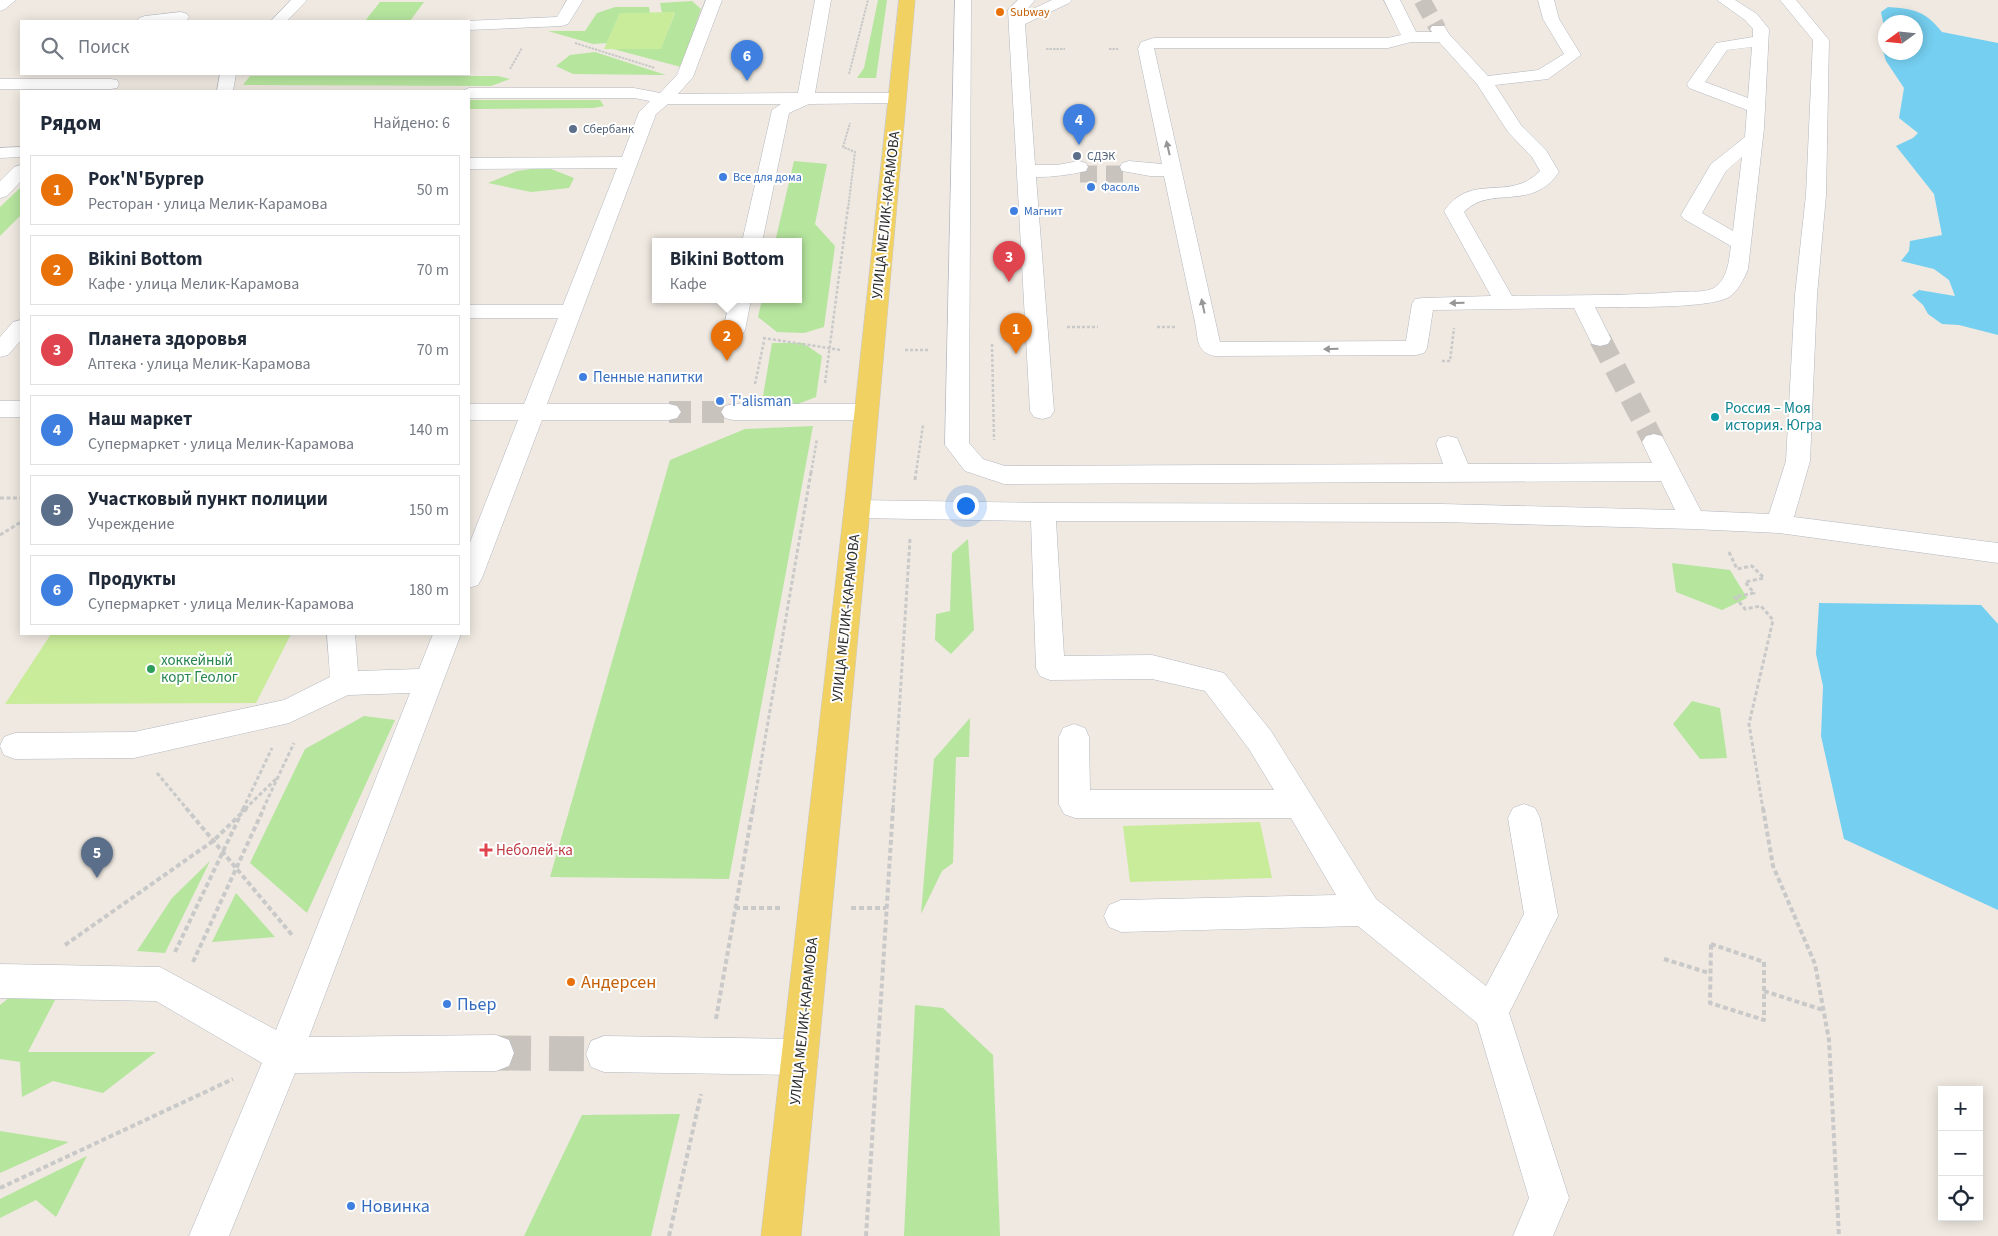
<!DOCTYPE html>
<html lang="ru">
<meta charset="utf-8">
<style>
body{margin:0;font-family:"Source Sans 3",sans-serif;background:#f2f2f3;color:#1f2937}
.controls{position:absolute;right:15px;bottom:15px;display:grid;overflow:hidden;border-radius:0px;box-shadow:0 2px 12px #0003}
.controls button{width:45px;height:45px;display:grid;place-items:center;padding:0;border:0;border-bottom:1px solid #e0e1e3;background:#fff;color:#1f2937;font:25px sans-serif}
.compass{position:absolute;left:1878px;top:15px;width:45px;height:45px;border-radius:50%;background:#fff;box-shadow:0 2px 12px #0003;rotate:255deg}
.you{position:absolute;left:965px;top:505px;width:18px;height:18px;margin:-12px;border:4px solid #fff;border-radius:50%;background:#1a73e8;box-shadow:0 0 0 8px #1a73e833}
.badge{display:grid;place-items:center;width:32px;height:32px;border-radius:50%;background:#d93025;color:#fff;font-size:16px;font-weight:700}
.pin{position:absolute;translate:-50% -41px;filter:drop-shadow(0 1px 2px #0008)}
.pin::after{content:'';position:absolute;top:26px;width:18px;height:15px;background:inherit;clip-path:polygon(0 0,100% 0,50% 100%)}
.popup{position:absolute;left:652px;top:238px;width:150px;height:65px;box-sizing:border-box;display:grid;place-content:center;border-radius:0px;background:#fff;filter:drop-shadow(0 1px 4px #0005);font-size:16px;white-space:nowrap;color:#747a83}
.popup b{font-size:19px;color:#1f2937}
.popup::after{content:'';position:absolute;left:50%;top:100%;margin-left:-10px;border:10px solid transparent;border-top-color:#fff}
.list{margin:0;padding:0;list-style:none}
h2{display:flex;justify-content:space-between;align-items:center;height:65px;margin:0;padding:0 20px;font-size:21px}
h2 small{font-size:16px;font-weight:400;color:#747a83}
.list li{display:grid;grid-template-columns:32px 1fr auto;gap:15px;align-items:center;box-sizing:border-box;height:70px;margin:0 10px 10px;padding:0 10px;border:1px solid #e0e1e3;border-radius:0px}
.list b{display:block;font-size:19px;white-space:nowrap}
.list p{margin:0;font-size:16px;white-space:nowrap;color:#747a83}
.list em{font-size:16px;font-style:normal;color:#747a83}
.icon{flex:none;width:28px;height:28px;fill:none;stroke:currentColor;stroke-width:2;stroke-linecap:round;stroke-linejoin:round}
.map{position:relative;flex:none;width:1998px;height:1236px;overflow:hidden}
.search{position:absolute;background:#fff;box-shadow:0 2px 12px #0003;left:20px;top:20px;width:450px;height:55px;display:flex;align-items:center;gap:12px;box-sizing:border-box;padding:0 18px;border-radius:0px;color:#747a83;font-size:19px}
.panel{position:absolute;background:#fff;box-shadow:0 2px 12px #0003;left:20px;top:90px;width:450px;height:545px;border-radius:0px}
.map>svg:first-child{display:block}
.green{fill:#b6e59e}
.pitch{fill:#c9ec9a}
.water{fill:#75cff0;fill-rule:evenodd}
.lines{fill:none;stroke-linecap:round;stroke-linejoin:round}
.minor-tunnel-far2{stroke:#c8c4bd;stroke-width:17;stroke-dasharray:17 9;stroke-linecap:butt}
.minor-tunnel-far1{stroke:#c8c4bd;stroke-width:22;stroke-dasharray:22 11;stroke-linecap:butt}
.minor-tunnel{stroke:#c8c4bd;stroke-width:35;stroke-dasharray:35 18;stroke-linecap:butt}
.minor-casing{stroke:#b4b7c1;stroke-width:1}
.major-casing{stroke:#c9c9c9;stroke-width:1}
.path-far3{stroke:#c9c9c9;stroke-width:2;stroke-dasharray:2.5 1;stroke-linecap:butt}
.path-far2{stroke:#c9c9c9;stroke-width:2.5;stroke-dasharray:3 2;stroke-linecap:butt}
.path-far1{stroke:#c9c9c9;stroke-width:3;stroke-dasharray:4 2.5;stroke-linecap:butt}
.path{stroke:#c9c9c9;stroke-width:4;stroke-dasharray:5 3;stroke-linecap:butt}
.minor{fill:#fff;fill-rule:evenodd}
.major{fill:#f2d163;fill-rule:evenodd}
.oneway{fill:#969696}
.food-dot{fill:#e8710a;stroke:#fff;stroke-width:2}
.service-dot{fill:#5c6f8a;stroke:#fff;stroke-width:2}
.shop-dot{fill:#3f7fe0;stroke:#fff;stroke-width:2}
.culture-dot{fill:#0f9aa8;stroke:#fff;stroke-width:2}
.leisure-dot{fill:#2e9e5b;stroke:#fff;stroke-width:2}
.health-dot{fill:#e0444e;stroke:#fff;stroke-width:2}
.labels{text-anchor:middle;dominant-baseline:central;stroke-width:4;stroke-linejoin:round;paint-order:stroke}
.far-food-label{font-size:12px;fill:#c56008;stroke:#fff;text-anchor:start}
.far-service-label{font-size:12px;fill:#4e5e75;stroke:#fff;text-anchor:start}
.far-shop-label{font-size:12px;fill:#366cbe;stroke:#fff;text-anchor:start}
.street-label{font-size:15px;fill:#2e2e2e;stroke:#fff}
.shop-label{font-size:15px;fill:#366cbe;stroke:#fff;text-anchor:start}
.culture-label{font-size:15px;fill:#0d838f;stroke:#fff;text-anchor:start}
.leisure-label{font-size:15px;fill:#27864d;stroke:#fff;text-anchor:start}
.health-label{font-size:15px;fill:#be3a42;stroke:#fff;text-anchor:start}
.near-food-label{font-size:18px;fill:#c56008;stroke:#fff;text-anchor:start}
.near-shop-label{font-size:18px;fill:#366cbe;stroke:#fff;text-anchor:start}
</style>
<div class="map">
<svg width="1998" height="1236" viewBox="0 0 1998 1236">
<rect width="100%" height="100%" fill="#efe9e1"/>
<path class="green" d="M 878,0 L 887,0 L 876,78 L 857,78 L 864,68 Z
M 692,1 L 701,9 L 681,67 L 613,49 L 661,48 L 675,13 L 662,13 L 660,3 Z
M 380,2 L 424,2 L 410,21 L 365,21 Z
M 615,7 L 649,7 L 650,13 L 620,13 L 607,43 L 593,44 L 548,31 L 585,31 L 597,13 Z
M 595,52 L 666,75 L 573,74 L 556,66 L 570,55 Z
M 250,76 L 498,76 L 510,79 L 491,86 L 243,85 Z
M 469,100 L 600,100 L 604,106 L 593,108 L 469,109 Z
M 794,161 L 827,164 L 815,224 L 835,246 L 824,327 L 804,333 L 777,332 L 758,317 L 762,300 L 798,300 L 798,242 L 775,242 Z
M 546,167 L 574,178 L 569,188 L 531,192 L 488,183 L 517,171 Z
M 21,187 L 21,215 L 0,236 L 0,207 Z
M 772,343 L 803,343 L 822,356 L 816,397 L 798,404 L 762,402 Z
M 813,426 L 729,879 L 550,877 L 670,460 L 745,429 Z
M 968,539 L 974,630 L 951,654 L 935,640 L 936,614 L 950,611 L 952,553 Z
M 1672,563 L 1730,570 L 1747,598 L 1722,610 L 1676,592 Z
M 1692,701 L 1720,708 L 1727,758 L 1700,759 L 1673,724 Z
M 364,716 L 395,720 L 307,913 L 250,863 L 305,749 Z
M 970,718 L 969,757 L 956,757 L 953,863 L 942,871 L 921,914 L 934,759 Z
M 210,861 L 165,953 L 137,951 L 172,898 Z
M 236,893 L 275,937 L 212,942 Z
M 15,993 L 55,1000 L 28,1052 L 156,1052 L 103,1093 L 53,1081 L 22,1097 L 20,1062 L 0,1059 L 0,1005 Z
M 915,1005 L 943,1008 L 993,1055 L 1000,1236 L 904,1236 Z
M 680,1114 L 651,1236 L 524,1236 L 582,1115 Z
M 0,1131 L 69,1142 L 0,1173 Z
M 87,1156 L 56,1217 L 36,1200 L 0,1218 L 0,1199 Z"/>
<path class="pitch" d="M 675,12 L 661,49 L 604,49 L 620,13 Z
M 51,634 L 291,634 L 256,703 L 5,704 Z
M 1260,822 L 1272,878 L 1130,882 L 1123,826 Z"/>
<path class="water" d="M 1888,7 C 1915,9 1925,11 1942,32 L 1998,43 L 1998,335 L 1959,325 L 1942,324 L 1928,314 L 1923,305 L 1912,295 L 1919,290 L 1955,296 L 1949,280 L 1934,269 L 1901,261 L 1909,251 L 1910,241 L 1942,235 L 1934,194 L 1896,146 L 1913,138 L 1918,133 L 1899,118 L 1904,88 L 1886,61 L 1879,38 L 1884,27 L 1881,12 ZM 1886,22 L 1916,22 L 1916,52 L 1886,52 Z
M 1819,603 L 1981,605 L 1998,624 L 1998,910 L 1844,839 L 1821,736 L 1823,686 L 1816,654 Z"/>
<g class="lines">
<path class="minor-tunnel-far2" d="M 1422,0 L 1438,29
M 1080,174 L 1130,174"/>
<path class="minor-tunnel-far1" d="M 1600,339 L 1654,442
M 669,412 L 733,412"/>
<path class="minor-tunnel" d="M 496,1053 L 604,1054"/>
<defs>
<path id="minor" d="M 0,0 L 16,0 L 5,9 L 0,11 Z
M 291,0 L 307,0 L 287,21 L 271,21 Z
M 567,0 L 583,0 L 568,24 L 562,26 L 469,30 L 469,21 L 465,21 L 557,17 Z
M 706,0 L 722,0 L 693,77 L 678,94 L 798,93 L 815,0 L 831,0 L 815,93 L 897,93 L 903,94 L 906,98 L 903,102 L 897,103 L 809,104 L 789,113 L 762,242 L 742,242 L 772,110 L 781,104 L 668,104 L 656,114 L 547,404 L 669,404 L 677,406 L 681,412 L 677,418 L 669,420 L 542,420 L 482,578 L 478,585 L 469,588 L 469,545 L 518,420 L 469,420 L 469,404 L 524,404 L 558,318 L 469,318 L 469,305 L 563,305 L 617,168 L 469,169 L 469,158 L 622,157 L 639,112 L 650,101 L 634,98 L 469,98 L 469,91 L 462,91 L 469,88 L 634,88 L 660,93 L 677,75 Z
M 955,0 L 971,0 L 969,443 L 983,459 L 1005,466 L 1443,464 L 1436,444 L 1439,438 L 1448,436 L 1457,438 L 1468,464 L 1652,463 L 1642,442 L 1646,436 L 1654,434 L 1662,436 L 1701,511 L 1769,514 L 1786,461 L 1795,295 L 1806,195 L 1813,40 L 1780,0 L 1796,0 L 1829,40 L 1826,195 L 1817,295 L 1810,461 L 1794,517 L 1998,543 L 1998,563 L 1779,533 L 1693,529 L 1442,522 L 1056,521 L 1064,656 L 1152,655 L 1224,673 L 1271,731 L 1376,899 L 1486,986 L 1524,914 L 1508,818 L 1513,808 L 1524,804 L 1535,808 L 1540,818 L 1558,916 L 1509,1013 L 1569,1198 L 1553,1236 L 1513,1236 L 1529,1198 L 1477,1023 L 1358,926 L 1121,932 L 1109,927 L 1104,916 L 1109,905 L 1121,900 L 1336,895 L 1291,818 L 1075,818 L 1064,814 L 1059,804 L 1059,737 L 1063,728 L 1074,724 L 1085,728 L 1089,737 L 1090,790 L 1274,790 L 1249,749 L 1205,691 L 1152,679 L 1050,680 L 1040,676 L 1036,668 L 1031,521 L 857,518 L 848,516 L 844,509 L 848,502 L 857,500 L 1043,503 L 1442,504 L 1675,510 L 1661,481 L 1004,484 L 965,471 L 945,445 Z
M 1018,0 L 1035,0 L 1024,13 L 1052,0 L 1072,0 L 1069,3 L 1025,24 L 1035,165 L 1057,165 L 1079,161 L 1086,163 L 1088,167 L 1086,171 C 1069,175 1053,177 1036,177 L 1054,411 L 1050,417 L 1042,419 L 1034,417 L 1030,411 L 1008,10 Z
M 1384,0 L 1400,0 L 1416,32 L 1432,32 L 1430,29 L 1432,26 L 1444,26 L 1449,34 L 1488,76 L 1538,70 L 1564,54 L 1543,19 L 1538,0 L 1554,0 L 1559,19 L 1581,55 L 1548,79 L 1495,85 L 1521,125 L 1546,150 L 1559,172 C 1531,213 1491,184 1464,212 L 1512,296 C 1567,295 1622,296 1677,292 C 1688,291 1705,293 1714,288 C 1728,279 1729,260 1731,246 L 1684,219 L 1681,215 L 1711,164 L 1745,137 L 1747,110 L 1689,88 L 1687,84 L 1716,43 L 1753,37 L 1753,29 L 1745,20 L 1717,0 L 1735,0 L 1757,14 L 1769,29 L 1764,128 L 1748,269 C 1744,279 1738,291 1729,297 C 1710,309 1621,307 1595,307 L 1611,339 L 1608,344 L 1600,346 L 1592,344 L 1574,308 L 1433,310 L 1427,348 L 1424,353 L 1416,355 L 1214,356 C 1198,352 1198,342 1196,327 L 1164,176 L 1150,176 L 1122,171 L 1120,167 L 1122,163 L 1129,161 L 1162,164 L 1138,49 L 1141,42 L 1154,38 L 1388,38 L 1401,35 ZM 1411,42 L 1439,42 L 1477,84 L 1508,132 L 1532,157 L 1540,171 C 1509,203 1472,171 1444,211 L 1491,296 L 1423,298 L 1415,299 L 1412,304 L 1406,341 L 1220,342 L 1154,48 L 1388,48 ZM 1752,47 L 1748,98 L 1705,82 L 1727,50 ZM 1742,157 L 1733,231 L 1702,213 L 1726,171 Z
M 181,12 L 187,14 L 189,17 L 187,20 L 137,21 L 139,18 L 145,16 Z
M 220,74 L 236,74 L 233,91 L 217,91 Z
M 0,79 L 111,79 L 117,80 L 119,84 L 117,88 L 111,89 L 0,89 Z
M 21,147 L 21,157 L 0,158 L 0,148 Z
M 21,165 L 21,181 L 7,196 L 0,198 L 0,181 L 14,167 Z
M 730,300 L 751,300 L 745,330 L 742,335 L 734,337 L 726,335 L 723,330 Z
M 21,320 L 21,340 L 8,355 L 0,357 L 0,337 L 13,322 Z
M 0,401 L 21,401 L 21,417 L 0,417 Z
M 733,404 L 866,404 L 874,406 L 878,412 L 874,418 L 866,420 L 733,420 L 725,418 L 721,412 L 725,406 Z
M 327,634 L 355,634 L 358,671 L 419,669 L 433,634 L 461,634 L 309,1037 L 496,1035 L 509,1040 L 514,1053 L 509,1066 L 496,1071 L 295,1073 L 229,1236 L 189,1236 L 262,1063 L 156,1001 L 0,998 L 0,964 L 160,967 L 276,1030 L 410,693 L 348,695 L 289,723 L 134,758 L 15,759 L 4,755 L 0,746 L 4,737 L 15,733 L 134,732 L 284,700 L 330,677 Z
M 604,1036 L 800,1039 L 813,1044 L 818,1057 L 813,1070 L 800,1075 L 604,1072 L 591,1067 L 586,1054 L 591,1041 Z"/>
<path id="major" d="M 899,0 L 915,0 L 870,509 L 801,1236 L 761,1236 L 844,509 Z"/>
</defs>
<use href="#minor" class="minor-casing"/>
<use href="#major" class="major-casing"/>
<path class="path-far3" d="M 575,43 L 655,68
M 1046,49 L 1065,49
M 1109,49 L 1118,49
M 510,69 L 522,48
M 253,74 L 261,74
M 849,74 L 868,0
M 848,209 L 855,152 L 843,147 L 850,123"/>
<path class="path-far2" d="M 1067,327 L 1098,327
M 1157,327 L 1176,327
M 763,338 L 841,350
M 992,344 L 994,440
M 905,350 L 928,350
M 1442,361 L 1450,361 L 1454,328
M 825,383 L 848,207
M 755,384 L 764,341
M 811,473 L 817,439
M 916,473 L 923,425"/>
<path class="path-far1" d="M 915,480 L 916,472
M 0,498 L 21,498
M 0,535 L 21,522
M 1729,552 L 1737,569 L 1752,566 L 1764,578 L 1745,582 L 1754,593 L 1735,597 L 1745,609 L 1761,606 L 1773,620 L 1749,724 L 1763,809
M 157,773 L 187,809
M 243,809 L 272,748
M 245,809 L 278,777
M 263,809 L 294,743
M 753,809 L 811,472
M 893,809 L 910,539"/>
<path class="path" d="M 186,808 L 292,935
M 1763,808 L 1773,866 L 1815,964 L 1829,1040 L 1839,1236
M 242,812 L 244,808
M 735,908 L 780,908
M 851,908 L 886,908
M 1711,944 L 1764,962 L 1764,1020 L 1710,1003 Z
M 65,945 L 213,841 L 247,808
M 175,952 L 239,818
M 1664,959 L 1709,973
M 193,962 L 264,808
M 1764,991 L 1823,1010
M 716,1019 L 753,808
M 0,1188 L 233,1079
M 669,1236 L 701,1094
M 866,1236 L 893,808"/>
<use href="#minor" class="minor"/>
<use href="#major" class="major"/>
</g>
<defs><path id="oneway-solid" d="M-6-.8H1V-3.2L6.5 0L1 3.2V.8H-6Z" transform="scale(1.25)"/></defs>
<g class="oneway">
<use href="#oneway-solid" transform="translate(1168 148) rotate(-103)"/>
<use href="#oneway-solid" transform="translate(1457 303) rotate(178)"/>
<use href="#oneway-solid" transform="translate(1203 306) rotate(-102)"/>
<use href="#oneway-solid" transform="translate(1331 349) rotate(179)"/>
</g>
<g class="food-dot">
<circle cx="1000" cy="12" r="5"/>
<circle cx="571" cy="982" r="5"/>
</g>
<g class="service-dot">
<circle cx="573" cy="129" r="5"/>
<circle cx="1077" cy="156" r="5"/>
</g>
<g class="shop-dot">
<circle cx="723" cy="177" r="5"/>
<circle cx="1091" cy="187" r="5"/>
<circle cx="1014" cy="211" r="5"/>
<circle cx="583" cy="377" r="5"/>
<circle cx="720" cy="401" r="5"/>
<circle cx="447" cy="1004" r="5"/>
<circle cx="351" cy="1206" r="5"/>
</g>
<circle class="culture-dot" cx="1715" cy="417" r="5"/>
<circle class="leisure-dot" cx="151" cy="669" r="5"/>
<path class="health-dot" d="M483.5 842.5h5v5h5v5h-5v5h-5v-5h-5v-5h5z"/>
<g class="labels">
<g class="far-food-label">
<text x="1010" y="12">Subway</text>
</g>
<g class="far-service-label">
<text x="583" y="129">Сбербанк</text>
<text x="1087" y="156">СДЭК</text>
</g>
<g class="far-shop-label">
<text x="733" y="177">Все для дома</text>
<text x="1101" y="187">Фасоль</text>
<text x="1024" y="211">Магнит</text>
</g>
<g class="street-label">
<text transform="translate(886 215) rotate(-84)">УЛИЦА МЕЛИК-КАРАМОВА</text>
<text transform="translate(846 618) rotate(-84)">УЛИЦА МЕЛИК-КАРАМОВА</text>
<text transform="translate(804 1021) rotate(-84)">УЛИЦА МЕЛИК-КАРАМОВА</text>
</g>
<g class="shop-label">
<text x="593" y="377">Пенные напитки</text>
<text x="730" y="401">T'alisman</text>
</g>
<g class="culture-label">
<text x="1725" y="408">Россия – Моя<tspan x="1725" dy="17">история. Югра</tspan></text>
</g>
<g class="leisure-label">
<text x="161" y="660">хоккейный<tspan x="161" dy="17">корт Геолог</tspan></text>
</g>
<g class="health-label">
<text x="496" y="850">Неболей-ка</text>
</g>
<g class="near-food-label">
<text x="581" y="982">Андерсен</text>
</g>
<g class="near-shop-label">
<text x="457" y="1004">Пьер</text>
<text x="361" y="1206">Новинка</text>
</g>
</g>
</svg>
<div class="controls">
<button>+</button>
<button>−</button>
<button><svg class="icon" aria-label="locate" viewBox="0 0 24 24"><circle cx="12" cy="12" r="6"/><path d="M12 2v4M12 18v4M2 12h4M18 12h4"/></svg></button>
</div>
<svg class="compass" viewBox="-18 -18 36 36"><path d="M0-13l5 13h-10z" fill="#e53935"/><path d="M0 13l5-13h-10z" fill="#747a83"/></svg>
<div class="you"></div>
<div class="pin badge" style="left:1016px;top:354px;background:#e8710a">1</div>
<div class="pin badge" style="left:727px;top:361px;background:#e8710a">2</div>
<div class="popup"><b>Bikini Bottom</b>Кафе</div>
<div class="pin badge" style="left:1009px;top:282px;background:#e0444e">3</div>
<div class="pin badge" style="left:1079px;top:145px;background:#3f7fe0">4</div>
<div class="pin badge" style="left:97px;top:878px;background:#5c6f8a">5</div>
<div class="pin badge" style="left:747px;top:81px;background:#3f7fe0">6</div>
<div class="search"><svg class="icon" aria-label="search" viewBox="0 0 24 24"><circle cx="10" cy="10" r="6"/><path d="M15 15l6 6"/></svg>Поиск</div>
<section class="panel">
<h2>Рядом<small>Найдено: 6</small></h2>
<ul class="list">
<li><span class="badge" style="background:#e8710a">1</span><div><b>Рок'N'Бургер</b><p>Ресторан · улица Мелик-Карамова</p></div><em>50 m</em></li>
<li><span class="badge" style="background:#e8710a">2</span><div><b>Bikini Bottom</b><p>Кафе · улица Мелик-Карамова</p></div><em>70 m</em></li>
<li><span class="badge" style="background:#e0444e">3</span><div><b>Планета здоровья</b><p>Аптека · улица Мелик-Карамова</p></div><em>70 m</em></li>
<li><span class="badge" style="background:#3f7fe0">4</span><div><b>Наш маркет</b><p>Супермаркет · улица Мелик-Карамова</p></div><em>140 m</em></li>
<li><span class="badge" style="background:#5c6f8a">5</span><div><b>Участковый пункт полиции</b><p>Учреждение</p></div><em>150 m</em></li>
<li><span class="badge" style="background:#3f7fe0">6</span><div><b>Продукты</b><p>Супермаркет · улица Мелик-Карамова</p></div><em>180 m</em></li>
</ul>
</section>
</div>
